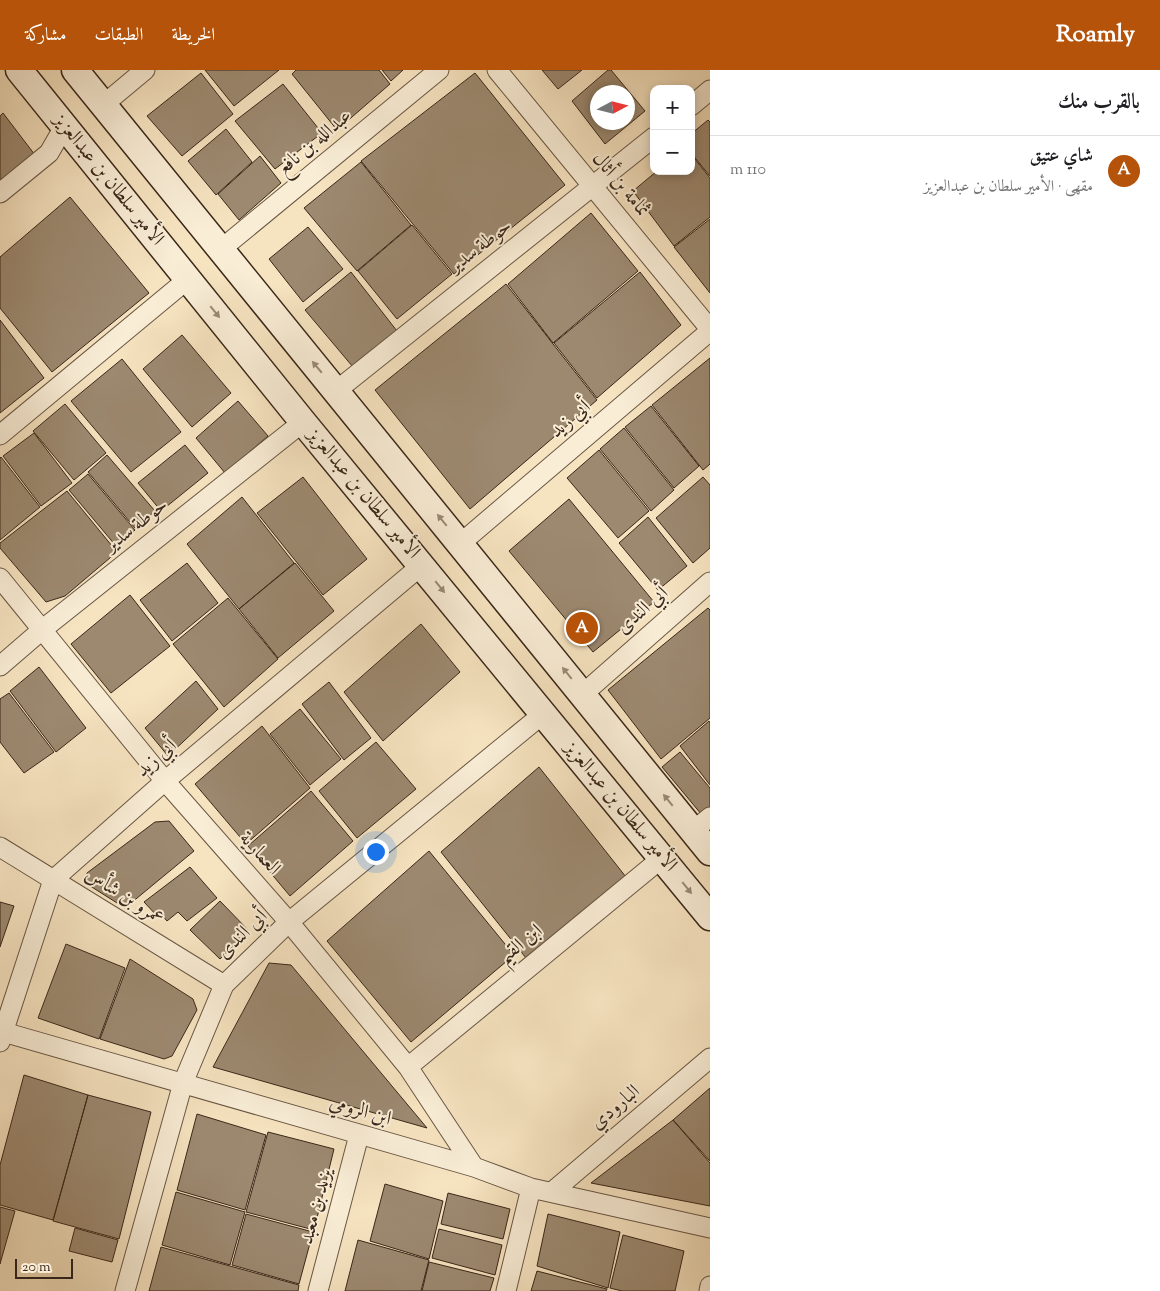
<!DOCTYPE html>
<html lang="ar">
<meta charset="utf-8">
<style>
body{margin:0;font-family:"Sorts Mill Goudy",Amiri,serif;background:#f6f6f6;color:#202124;direction:rtl}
.controls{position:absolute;right:15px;top:15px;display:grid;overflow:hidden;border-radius:10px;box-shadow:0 2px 8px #0003}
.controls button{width:45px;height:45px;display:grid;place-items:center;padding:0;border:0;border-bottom:1px solid #e0e0e0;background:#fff;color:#202124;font:25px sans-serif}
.compass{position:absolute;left:590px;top:15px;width:45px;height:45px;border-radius:50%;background:#fff;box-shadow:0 2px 8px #0003;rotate:83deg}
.scale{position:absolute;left:15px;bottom:12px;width:58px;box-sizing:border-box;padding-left:5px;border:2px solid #3a2719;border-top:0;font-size:14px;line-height:18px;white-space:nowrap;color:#3a2719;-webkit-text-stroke:4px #f9edd6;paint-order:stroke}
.you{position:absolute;left:375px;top:781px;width:18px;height:18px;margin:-12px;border:4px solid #fff;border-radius:50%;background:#1a73e8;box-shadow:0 0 0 8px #1a73e833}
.badge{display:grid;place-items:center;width:32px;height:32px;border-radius:50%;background:#b45309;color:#fff;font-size:16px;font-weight:700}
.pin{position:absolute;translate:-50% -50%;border:2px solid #fff;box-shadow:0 1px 5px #0006}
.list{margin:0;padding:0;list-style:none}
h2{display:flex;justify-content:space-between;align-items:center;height:65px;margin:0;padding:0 20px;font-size:21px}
h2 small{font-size:16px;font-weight:400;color:#757577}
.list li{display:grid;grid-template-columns:32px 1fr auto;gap:15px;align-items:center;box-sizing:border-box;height:70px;padding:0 20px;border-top:1px solid #e0e0e0}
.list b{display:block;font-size:19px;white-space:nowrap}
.list p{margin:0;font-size:16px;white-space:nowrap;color:#757577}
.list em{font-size:16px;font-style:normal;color:#757577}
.map{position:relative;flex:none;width:710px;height:1221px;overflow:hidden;direction:ltr}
header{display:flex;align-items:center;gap:30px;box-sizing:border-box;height:70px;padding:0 25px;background:#b45309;color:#fff}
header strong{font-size:24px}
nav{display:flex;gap:28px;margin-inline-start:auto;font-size:18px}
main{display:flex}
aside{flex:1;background:#fff}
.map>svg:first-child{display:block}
.building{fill:#9c8970;stroke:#3a2719;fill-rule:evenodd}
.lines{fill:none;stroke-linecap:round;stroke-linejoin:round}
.street-casing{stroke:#695643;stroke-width:21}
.secondary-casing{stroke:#3a2719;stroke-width:29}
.street{stroke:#f9edd6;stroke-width:19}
.secondary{stroke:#f9edd6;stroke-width:26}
.oneway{fill:#9a8a78}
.labels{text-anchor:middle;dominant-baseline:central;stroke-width:4;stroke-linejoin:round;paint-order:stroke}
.street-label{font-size:20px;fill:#3a2719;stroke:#f9edd6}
</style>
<header>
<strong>Roamly</strong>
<nav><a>الخريطة</a><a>الطبقات</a><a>مشاركة</a></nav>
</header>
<main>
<aside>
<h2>بالقرب منك<small></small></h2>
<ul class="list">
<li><span class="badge">A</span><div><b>شاي عتيق</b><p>مقهى · الأمير سلطان بن عبدالعزيز</p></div><em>110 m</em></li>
</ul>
</aside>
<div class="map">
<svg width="710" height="1221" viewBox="0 0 710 1221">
<rect width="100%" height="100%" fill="#f6e3c0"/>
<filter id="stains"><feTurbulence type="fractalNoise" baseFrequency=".004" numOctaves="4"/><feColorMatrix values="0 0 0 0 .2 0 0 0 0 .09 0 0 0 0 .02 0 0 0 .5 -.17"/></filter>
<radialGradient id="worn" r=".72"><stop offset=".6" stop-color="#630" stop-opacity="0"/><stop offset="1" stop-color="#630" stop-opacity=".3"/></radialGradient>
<path class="building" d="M 205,0 L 279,0 L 234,36 Z
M 296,0 L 379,0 L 390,14 L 337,60 L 292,4 Z
M 382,0 L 403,0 L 391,11 Z
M 542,0 L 582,0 L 558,19 Z
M 608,0 L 611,0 L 645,41 L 605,74 L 572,31 ZM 598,22 L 628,22 L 628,52 L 598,52 Z
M 201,3 L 233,44 L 182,86 L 147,46 Z
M 475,3 L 565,115 L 454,204 L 361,91 Z
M 283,14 L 322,63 L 275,99 L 235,51 Z
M 3,43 L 35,85 L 0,110 L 0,46 Z
M 708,50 L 710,52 L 710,106 L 691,83 L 691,64 Z
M 226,59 L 252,92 L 216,125 L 188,91 Z
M 691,84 L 710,108 L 710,147 L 674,176 L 633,121 L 657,101 L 691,101 Z
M 260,86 L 281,113 L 239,150 L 218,124 Z
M 361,92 L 411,155 L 357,201 L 304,138 Z
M 70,127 L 149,223 L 52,302 L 0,238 L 0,187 Z
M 591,143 L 638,201 L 553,273 L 508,214 Z
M 710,149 L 710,223 L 674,177 Z
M 412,155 L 452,204 L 397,249 L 358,201 Z
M 308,157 L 343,199 L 303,232 L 269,189 Z
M 351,202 L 397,261 L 353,297 L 305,240 Z
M 640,202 L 681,255 L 597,328 L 554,273 Z
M 506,214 L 597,330 L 470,439 L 375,320 Z
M 0,250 L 44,308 L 0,343 Z
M 182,265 L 231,323 L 192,357 L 143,299 Z
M 710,288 L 710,394 L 703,400 L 652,335 Z
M 122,289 L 181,362 L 131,402 L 71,331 Z
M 238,331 L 268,366 L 225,403 L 196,368 Z
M 65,334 L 106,383 L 74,410 L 33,361 Z
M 651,336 L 699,396 L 674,418 L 625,357 Z
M 624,358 L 674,420 L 651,441 L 600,379 Z
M 34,363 L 72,413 L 41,436 L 3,386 Z
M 185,375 L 208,403 L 161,441 L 138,413 Z
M 599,380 L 649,441 L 618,468 L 567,408 Z
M 107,385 L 155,441 L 135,458 L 88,402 Z
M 1,387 L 40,437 L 0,470 L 0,388 Z
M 88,404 L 135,460 L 116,476 L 69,420 Z
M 303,407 L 367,489 L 323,525 L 257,443 Z
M 703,407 L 710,415 L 710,478 L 693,493 L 656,448 Z
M 67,421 L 117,482 L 65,526 L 46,532 L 0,478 L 0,473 Z
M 242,427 L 294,493 L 239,539 L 187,474 Z
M 569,429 L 654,532 L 593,582 L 509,481 Z
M 648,447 L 687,496 L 658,520 L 619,473 Z
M 187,493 L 218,533 L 172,571 L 140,530 Z
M 295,493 L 334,541 L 278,588 L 239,539 Z
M 130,525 L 170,576 L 111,623 L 71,574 Z
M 228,528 L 278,589 L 224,637 L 173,574 Z
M 708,538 L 710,540 L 710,648 L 661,689 L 608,620 Z
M 421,554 L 460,602 L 383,671 L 344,622 Z
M 39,597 L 86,658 L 56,682 L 10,621 Z
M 196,611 L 218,639 L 168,686 L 145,658 Z
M 329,612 L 371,668 L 344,690 L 302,634 Z
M 9,623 L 54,682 L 24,703 L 0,672 L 0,629 Z
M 300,639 L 341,689 L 310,715 L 270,664 Z
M 709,651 L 710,653 L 710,715 L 680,676 Z
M 262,656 L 310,718 L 246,774 L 195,714 Z
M 376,672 L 416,719 L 357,768 L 319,721 Z
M 680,682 L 710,718 L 710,739 L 702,745 L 662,697 Z
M 539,697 L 626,807 L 526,888 L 441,782 Z
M 311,721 L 353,771 L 290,826 L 248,776 Z
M 169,751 L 194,781 L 125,838 L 87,814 L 87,803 L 155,752 Z
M 429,781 L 514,885 L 411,972 L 327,871 Z
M 190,797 L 217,828 L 187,851 L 178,842 L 167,851 L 162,845 L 159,848 L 144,832 Z
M 220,831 L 249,861 L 220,889 L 190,860 Z
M 0,832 L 14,836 L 0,877 Z
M 66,874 L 125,898 L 99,969 L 38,948 Z
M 130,889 L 193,929 L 197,940 L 172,986 L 164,989 L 100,969 Z
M 269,893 L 291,895 L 427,1058 L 213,997 Z
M 24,1005 L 88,1025 L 53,1150 L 0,1135 L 0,1095 Z
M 710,1018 L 710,1091 L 673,1050 Z
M 88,1025 L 151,1042 L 119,1169 L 53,1151 Z
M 197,1044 L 266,1065 L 245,1140 L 177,1120 Z
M 673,1050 L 710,1093 L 710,1136 L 591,1113 Z
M 268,1062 L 334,1079 L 314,1160 L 246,1142 Z
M 385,1114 L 443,1131 L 429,1189 L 370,1171 Z
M 176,1122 L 245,1142 L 230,1195 L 162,1175 Z
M 448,1123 L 510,1139 L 503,1169 L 441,1154 Z
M 0,1137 L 15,1141 L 0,1194 Z
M 246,1144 L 313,1162 L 299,1214 L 232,1195 Z
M 548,1144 L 620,1162 L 608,1218 L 537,1196 Z
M 75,1158 L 118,1170 L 112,1192 L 69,1181 Z
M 439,1159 L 502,1175 L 495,1205 L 432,1188 Z
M 623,1165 L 684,1181 L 675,1221 L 622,1221 L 610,1218 Z
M 358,1170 L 429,1190 L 421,1221 L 345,1221 Z
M 161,1177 L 299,1215 L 298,1221 L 149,1221 Z
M 429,1192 L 494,1208 L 490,1221 L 422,1221 Z
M 537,1201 L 607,1219 L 606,1221 L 531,1221 Z"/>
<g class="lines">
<defs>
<path id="street" d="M 497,0 L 710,259
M 103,35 L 145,0
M 691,36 L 710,20
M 0,123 L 49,83 L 64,57
M 220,180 L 439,0
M 336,321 L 654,67
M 0,365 L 188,209
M 461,473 L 710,261
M 0,508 L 165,711 L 289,852 L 408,997 L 474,1097
M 0,596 L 43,559 L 303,352
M 583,624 L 710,512
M 693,761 L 710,747
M 0,777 L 224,915
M 0,961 L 474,1097 L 531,1118 L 710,1158
M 0,972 L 53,810 L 165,711 L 422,495
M 408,997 L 662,788
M 552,1122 L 710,988
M 125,1221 L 183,1013 L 224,915 L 289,852 L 543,644
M 318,1221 L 359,1065
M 506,1221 L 531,1118
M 709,1221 L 710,1216"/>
<path id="secondary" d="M 19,0 L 303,352 L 710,847
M 75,0 L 710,782"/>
</defs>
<use href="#street" class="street-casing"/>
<use href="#secondary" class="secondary-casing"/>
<use href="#street" class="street"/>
<use href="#secondary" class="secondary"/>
</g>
<defs><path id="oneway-solid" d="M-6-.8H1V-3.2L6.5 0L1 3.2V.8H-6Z" transform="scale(1.25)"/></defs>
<g class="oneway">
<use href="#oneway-solid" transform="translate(215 242) rotate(51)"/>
<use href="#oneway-solid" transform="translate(317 297) rotate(-130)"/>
<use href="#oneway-solid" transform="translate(442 450) rotate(-129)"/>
<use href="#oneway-solid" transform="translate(440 517) rotate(51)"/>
<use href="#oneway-solid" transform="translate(567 603) rotate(-129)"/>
<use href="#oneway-solid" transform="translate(668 730) rotate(-129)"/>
<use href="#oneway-solid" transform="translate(687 818) rotate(51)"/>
</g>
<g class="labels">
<g class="street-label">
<text transform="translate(315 73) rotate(-40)">عبدالله بن نافع</text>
<text transform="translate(108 110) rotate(51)">الأمير سلطان بن عبدالعزيز</text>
<text transform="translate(620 115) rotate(50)">ثمامة بن أثال</text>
<text transform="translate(481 177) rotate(-38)">حوطة سدير</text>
<text transform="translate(571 350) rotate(-40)">أبي زيد</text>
<text transform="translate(363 424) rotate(50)">الأمير سلطان بن عبدالعزيز</text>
<text transform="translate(137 456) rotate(-38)">حوطة سدير</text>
<text transform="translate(643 541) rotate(-41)">أبي الندى</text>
<text transform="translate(157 689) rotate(-41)">أبي زيد</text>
<text transform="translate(620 737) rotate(50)">الأمير سلطان بن عبدالعزيز</text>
<text transform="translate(259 784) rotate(48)">العمارية</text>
<text transform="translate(124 827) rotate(32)">عمرو بن شأس</text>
<text transform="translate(243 865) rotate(-44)">أبي الندى</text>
<text transform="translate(521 875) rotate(-39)">ابن القيم</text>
<text transform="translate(616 1038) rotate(-40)">البارودي</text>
<text transform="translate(360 1042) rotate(16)">ابن الرومي</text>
<text transform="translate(317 1137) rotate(-75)">يزيد بن معبد</text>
</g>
</g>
<rect width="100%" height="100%" filter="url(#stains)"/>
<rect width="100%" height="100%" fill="url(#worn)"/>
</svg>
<div class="controls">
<button>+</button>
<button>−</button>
</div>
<svg class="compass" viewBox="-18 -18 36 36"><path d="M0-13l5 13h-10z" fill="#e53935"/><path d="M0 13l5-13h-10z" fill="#757577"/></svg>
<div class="scale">20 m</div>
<div class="you"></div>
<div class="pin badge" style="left:582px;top:558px">A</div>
</div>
</main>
